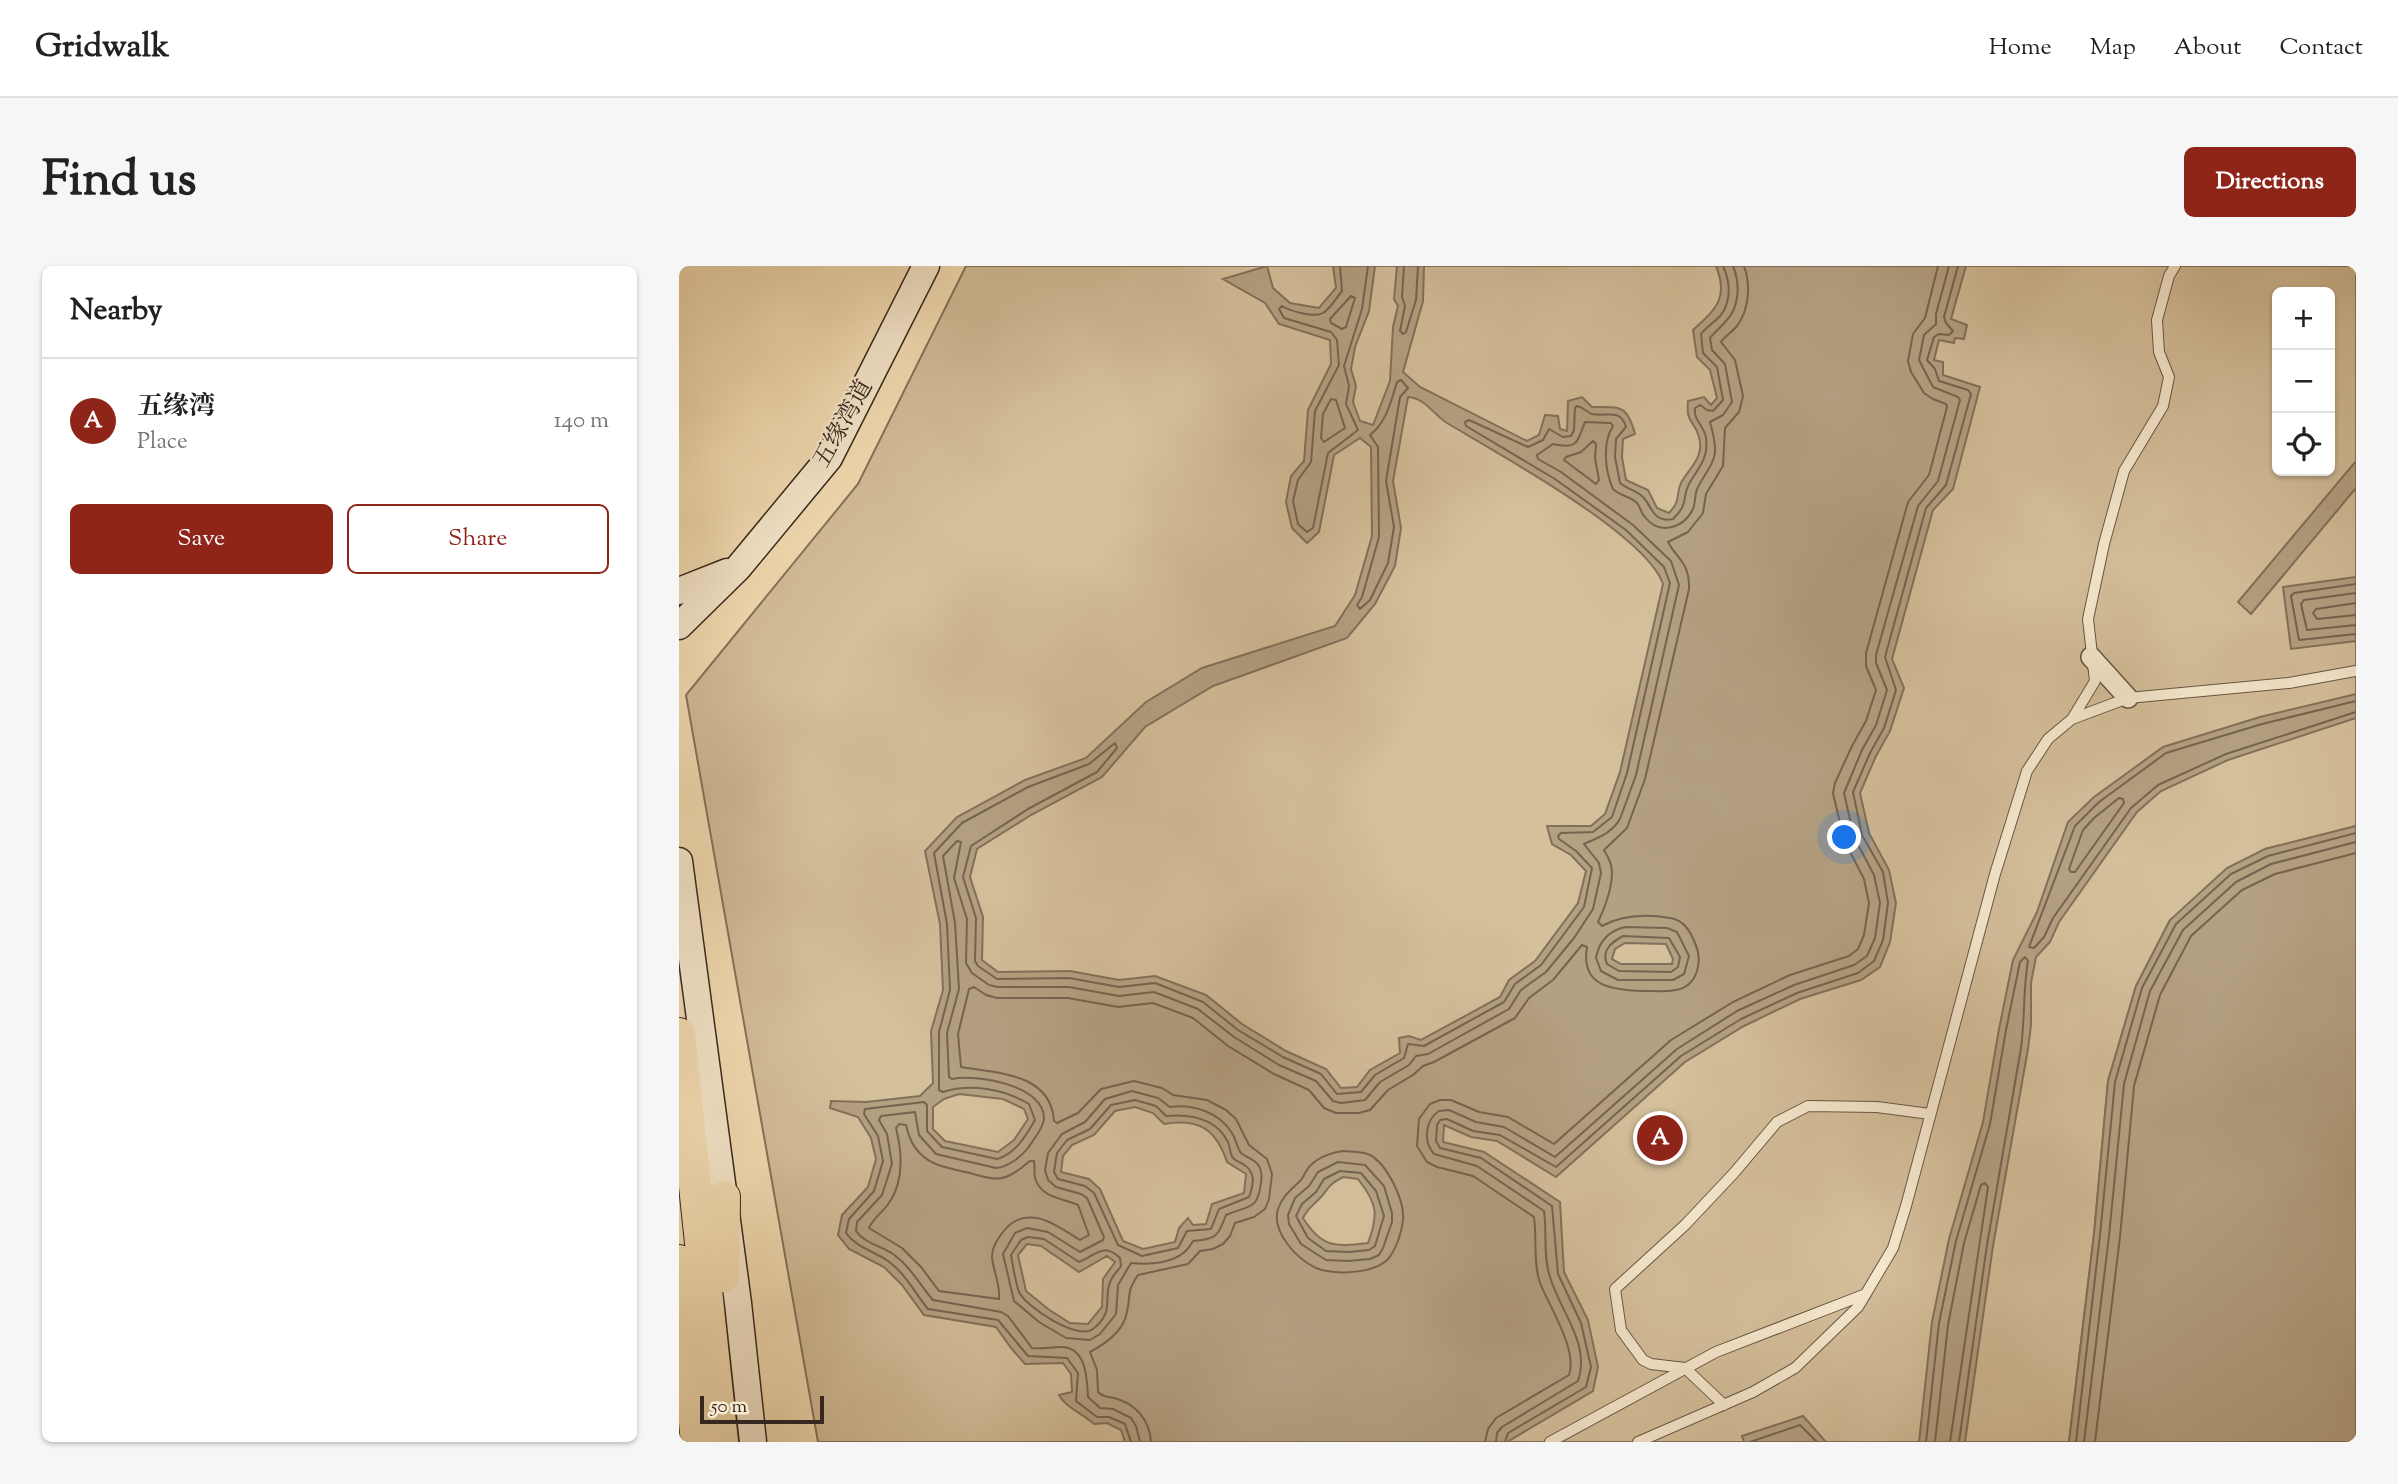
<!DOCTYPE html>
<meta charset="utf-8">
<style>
body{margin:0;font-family:"Sorts Mill Goudy","Noto Serif SC",serif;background:#f6f6f6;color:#222}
.controls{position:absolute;right:21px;top:21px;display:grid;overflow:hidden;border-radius:10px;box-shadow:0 2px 5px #0004}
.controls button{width:63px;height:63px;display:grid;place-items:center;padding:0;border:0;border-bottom:2px solid #e0e0e0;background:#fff;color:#222;font:35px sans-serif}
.scale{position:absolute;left:21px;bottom:18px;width:124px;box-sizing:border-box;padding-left:7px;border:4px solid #36281e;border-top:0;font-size:19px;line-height:24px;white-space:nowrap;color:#36281e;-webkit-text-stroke:5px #f8ead0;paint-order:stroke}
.you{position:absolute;left:1166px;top:572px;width:24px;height:24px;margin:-18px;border:5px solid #fff;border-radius:50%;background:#1a73e8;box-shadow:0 0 0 10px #1a73e833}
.badge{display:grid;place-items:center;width:46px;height:46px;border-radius:50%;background:#8f2418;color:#fff;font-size:23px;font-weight:700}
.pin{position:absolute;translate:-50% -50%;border:4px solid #fff;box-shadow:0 2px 7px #0006}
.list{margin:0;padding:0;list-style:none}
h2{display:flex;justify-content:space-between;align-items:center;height:91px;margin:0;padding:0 28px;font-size:30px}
h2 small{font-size:23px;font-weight:400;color:#767676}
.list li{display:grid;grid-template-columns:46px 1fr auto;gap:21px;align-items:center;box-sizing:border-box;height:126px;padding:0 28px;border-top:2px solid #e0e0e0}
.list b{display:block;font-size:26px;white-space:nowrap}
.list p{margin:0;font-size:23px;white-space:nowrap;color:#767676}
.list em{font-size:23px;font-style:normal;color:#767676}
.actions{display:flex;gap:14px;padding:21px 28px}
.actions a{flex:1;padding:16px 0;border:2px solid #8f2418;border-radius:10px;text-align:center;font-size:24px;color:#8f2418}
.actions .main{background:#8f2418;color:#fff}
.icon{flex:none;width:38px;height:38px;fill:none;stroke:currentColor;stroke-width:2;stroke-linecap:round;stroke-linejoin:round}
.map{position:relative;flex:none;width:1677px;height:1176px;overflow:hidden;border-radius:10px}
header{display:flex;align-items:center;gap:42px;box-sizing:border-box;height:98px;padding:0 35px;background:#fff;border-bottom:2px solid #e0e0e0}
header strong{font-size:33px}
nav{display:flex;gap:38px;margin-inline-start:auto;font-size:24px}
.intro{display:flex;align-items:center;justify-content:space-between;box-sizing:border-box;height:168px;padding:0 42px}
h1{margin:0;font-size:49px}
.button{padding:18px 32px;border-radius:10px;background:#8f2418;color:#fff;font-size:24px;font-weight:700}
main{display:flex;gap:42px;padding:0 42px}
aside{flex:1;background:#fff;border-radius:10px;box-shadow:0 2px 5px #0004}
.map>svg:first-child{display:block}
.green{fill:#d5c09c;stroke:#86745d;stroke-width:2;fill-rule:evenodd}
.water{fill:#b4a182;stroke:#82715a;stroke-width:2;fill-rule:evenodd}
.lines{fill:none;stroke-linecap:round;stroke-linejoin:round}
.shore{stroke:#756450;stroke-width:2}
.service-casing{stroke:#665644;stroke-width:12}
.minor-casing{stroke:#665644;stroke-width:22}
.secondary-casing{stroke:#36281e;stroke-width:29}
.trunk-casing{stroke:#36281e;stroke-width:34}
.service{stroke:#f8ead0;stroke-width:10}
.minor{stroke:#f8ead0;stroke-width:19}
.secondary{stroke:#f8ead0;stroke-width:26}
.trunk{stroke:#f5dfb6;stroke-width:32}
.labels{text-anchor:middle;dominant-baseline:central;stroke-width:5;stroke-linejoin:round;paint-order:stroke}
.street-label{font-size:24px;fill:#36281e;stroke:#f8ead0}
</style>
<header>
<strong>Gridwalk</strong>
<nav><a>Home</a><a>Map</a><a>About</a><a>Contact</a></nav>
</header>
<div class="intro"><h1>Find us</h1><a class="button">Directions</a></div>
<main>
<aside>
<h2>Nearby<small></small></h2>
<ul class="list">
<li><span class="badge">A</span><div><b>五缘湾</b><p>Place</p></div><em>140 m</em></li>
</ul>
<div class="actions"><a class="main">Save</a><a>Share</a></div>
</aside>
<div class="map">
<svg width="1677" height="1176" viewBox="0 0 1677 1176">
<rect width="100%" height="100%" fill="#f5dfb6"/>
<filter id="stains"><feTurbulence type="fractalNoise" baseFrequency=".00286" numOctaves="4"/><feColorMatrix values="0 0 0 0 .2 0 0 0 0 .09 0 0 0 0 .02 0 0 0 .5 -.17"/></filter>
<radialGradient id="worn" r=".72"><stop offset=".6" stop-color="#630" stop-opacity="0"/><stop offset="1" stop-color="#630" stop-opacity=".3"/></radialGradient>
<path class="green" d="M 287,0 L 1677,0 L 1677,560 L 1586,583 L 1491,654 L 1457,720 L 1429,815 L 1415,968 L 1390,1176 L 139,1176 L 7,429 L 179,218 ZM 1598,26 L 1651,26 L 1651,205 L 1598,205 Z"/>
<path class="water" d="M 588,0 L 594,22 L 611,37 L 640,42 L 657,22 L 654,0 L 696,0 L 690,45 L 676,81 L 672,103 L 677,120 L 674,136 L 681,155 L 694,159 L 711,115 L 714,61 L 719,40 L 715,33 L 718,0 L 745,0 L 744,35 L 724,106 L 741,121 L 848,175 L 860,169 L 866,149 L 879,150 L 881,163 L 888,165 L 889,135 L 903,131 L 913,141 C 941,141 948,138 956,168 L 944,173 L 943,191 L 947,214 L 969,224 L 978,242 L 990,247 C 1003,233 996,230 1002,217 C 1010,202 1026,191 1020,171 C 1015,153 1007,159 1009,135 L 1025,131 L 1032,139 L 1038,132 L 1031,104 L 1018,91 L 1014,64 C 1037,43 1050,32 1037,0 L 1287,0 L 1272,53 L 1288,59 L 1285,73 L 1276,72 L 1275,77 L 1260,74 L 1255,94 L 1264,96 L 1264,109 L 1301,121 L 1274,223 L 1254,244 L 1213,393 L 1225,422 L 1211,465 L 1197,490 L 1181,527 L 1190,567 L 1210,604 L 1217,637 L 1211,676 L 1201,701 L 1182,714 L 1121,733 L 1065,760 L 1006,796 L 877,911 L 818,875 L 792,871 L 765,859 L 764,876 L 805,886 L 881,936 L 885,1006 L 909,1054 L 919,1101 L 914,1125 L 828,1176 L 446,1176 L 442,1164 L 428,1157 L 415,1158 C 404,1148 386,1141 380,1129 L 393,1126 L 392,1108 L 384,1097 L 346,1098 L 332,1082 L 317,1061 L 245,1049 L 223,1019 L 205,1001 L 170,983 L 159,969 L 163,949 L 189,921 L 197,893 L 192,872 L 179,851 L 151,842 L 152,835 L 187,836 L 241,830 L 254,817 L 252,765 L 264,724 L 261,658 L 246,585 L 278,551 L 346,514 L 407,492 L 467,436 L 523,402 L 656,360 L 676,329 L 693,270 L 692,181 L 681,172 L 655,189 L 640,266 L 628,277 L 613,262 L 607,236 L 612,210 L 625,195 L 629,144 L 652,98 L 651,74 L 600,58 L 586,37 L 544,13 ZM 729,131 C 746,132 754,148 768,157 C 816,186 967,268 984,318 L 941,506 L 926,548 L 912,560 L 868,560 L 873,578 L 892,589 L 907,605 L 899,637 L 856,695 L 830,714 L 821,731 L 742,774 L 730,770 L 720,772 L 721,787 L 691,804 L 678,821 L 662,822 L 647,803 L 607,785 L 563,758 L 527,729 L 476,710 L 440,714 L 391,705 L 319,706 L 303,694 L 304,651 L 291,611 L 298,583 L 352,549 L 423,511 L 466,461 L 534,420 L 668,372 L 696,338 L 716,300 L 722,262 L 714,215 ZM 946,677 L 987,678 L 994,693 L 993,698 L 942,698 L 933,693 L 936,683 ZM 280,828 L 324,833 L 345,843 L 349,853 L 335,874 L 319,886 L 266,875 L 254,863 L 254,841 L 265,833 ZM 456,841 L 474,847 L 485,858 C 520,852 537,863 548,896 L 567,908 L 565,927 L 533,938 L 527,958 L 514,959 L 509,952 L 500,962 L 496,976 L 464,983 L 444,975 L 421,923 L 410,913 L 382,906 L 384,890 L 393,879 L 415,869 L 436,845 ZM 664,911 L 679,913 C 698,937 700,948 689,977 C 656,981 643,982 624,952 C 629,941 636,938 643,930 C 650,921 652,917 664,911 ZM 348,978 L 362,980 L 400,1006 L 428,990 L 436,996 L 424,1013 L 423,1041 L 409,1058 L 391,1057 L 369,1043 L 347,1025 L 339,989 Z
M 1677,195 L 1677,222 L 1572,348 L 1559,336 Z
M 1677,311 L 1677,375 L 1612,383 L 1604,321 Z
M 1677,428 L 1677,452 L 1549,494 L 1482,525 L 1458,546 L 1380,656 L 1371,676 L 1357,691 L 1352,717 L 1352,759 L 1349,783 L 1314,980 L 1286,1176 L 1240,1176 L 1253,1056 L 1270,973 L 1304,856 L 1320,763 L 1334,694 L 1358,646 L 1389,556 L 1415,531 L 1484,481 L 1581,451 Z
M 1677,560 L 1677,1176 L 1390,1176 L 1415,968 L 1429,815 L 1457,720 L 1491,654 L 1548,602 L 1586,583 Z
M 1124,1150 L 1147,1176 L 1065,1176 L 1063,1170 Z"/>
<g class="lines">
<path class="shore" d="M 661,0 L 663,25 C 658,31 651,43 644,47 C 635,52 611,45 603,40 L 600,43 L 605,52 L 652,66 L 658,74 L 660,99 L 636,145 L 632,196 L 619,214 L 614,235 L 619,258 L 628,266 L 634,262 L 649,187 L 679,164 L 667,138 L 670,120 L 665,100 L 683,43 L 689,0
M 725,0 L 723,31 L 726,40 L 721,65 L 724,68 L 727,66 L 737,34 L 739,0
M 672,30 L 676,32 L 667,61 L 663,63 L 652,57 L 651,53 Z
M 722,114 L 729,122 L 721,131 L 707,215 L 715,261 L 709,297 L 691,334 L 681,343 L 678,339 L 683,331 L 700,271 L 699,181 L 691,169 C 707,157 712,136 718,116 Z
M 652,133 L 657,134 L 666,162 L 645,176 L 642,172 L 644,148 Z
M 914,175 L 917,178 L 916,192 L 920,214 L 917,218 L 885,194 L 887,191 L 902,186 Z
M 1677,318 L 1615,327 L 1612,330 L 1620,374 L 1677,368
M 1677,327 L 1625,334 L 1622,338 L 1628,364 L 1677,359
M 1677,337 L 1637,343 L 1634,347 L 1638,353 L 1677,349
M 1677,435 L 1583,458 L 1487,487 L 1420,536 L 1396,560 L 1350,681 L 1355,682 L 1365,671 L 1374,652 L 1452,542 L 1479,519 L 1547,488 L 1677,446
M 1440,532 L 1444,533 L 1445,537 L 1396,606 L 1392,606 L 1390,603 L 1404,564 L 1415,552 Z
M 946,661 L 988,662 L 998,666 L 1010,690 L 1005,708 L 994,714 L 939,714 L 922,705 L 917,692 C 920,675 929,665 946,661 Z
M 944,670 L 990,672 L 1001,691 L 999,701 L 992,706 L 940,705 L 928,698 C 922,684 933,676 944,670 Z
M 453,825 L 479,832 L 491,841 C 514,838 540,846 553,867 C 557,873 558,882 562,887 C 568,892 576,893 580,900 C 583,905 583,910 582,916 C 579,945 570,939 547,949 C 538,972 538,972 514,975 C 503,997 474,999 452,997 L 439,1019 L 437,1048 L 421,1068 L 411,1074 L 387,1072 L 360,1056 L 335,1035 L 324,988 L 336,967 L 348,962 L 369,966 L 401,986 L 424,974 L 425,971 L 408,932 L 402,928 L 377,921 L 369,914 L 366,904 L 369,887 L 383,868 L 406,856 L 426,833 Z
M 456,834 L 477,840 L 487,850 C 511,848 537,852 549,876 C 551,881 551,888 554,892 C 557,895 560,896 564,898 C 577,906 575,918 570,931 L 540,943 L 532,963 L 508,965 L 499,982 L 463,990 L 439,979 L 415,927 L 406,920 L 379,913 L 375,906 L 378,887 L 388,874 L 411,863 L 432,839 Z
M 220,858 L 227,859 C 235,896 258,900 291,907 C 301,910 313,914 323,912 C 334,910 343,901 351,895 L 355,895 C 356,900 355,906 356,912 C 362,932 383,932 399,939 L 410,969 L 401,974 C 377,959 347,936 324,966 C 318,974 313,981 313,991 C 314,1005 322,1020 320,1033 L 260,1025 L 242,1001 L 223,982 L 190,962 C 194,952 204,946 210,937 C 226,914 223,886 217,862 Z
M 664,885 C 673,886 683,885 691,889 C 708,898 726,935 724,954 C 723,965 718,980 712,989 C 701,1008 655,1010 637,1002 C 618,993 592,966 599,943 C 604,929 613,923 622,914 C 625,910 627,904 631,900 C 638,892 653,886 664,885 Z
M 659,896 L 686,899 L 705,920 L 713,947 L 713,956 L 704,982 L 700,989 L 691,993 L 669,995 L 647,994 L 622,978 L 610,958 L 609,949 L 616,932 L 630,920 L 639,906 Z
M 661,905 L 682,907 L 697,925 L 705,950 L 696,980 L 690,984 L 670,986 L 647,985 L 629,972 L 617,950 L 623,938 L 637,926 L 645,913 Z
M 349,971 L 365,973 L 400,996 C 417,989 424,976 441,992 L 442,1000 C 439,1005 434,1009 432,1014 C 423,1031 437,1045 414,1063 C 399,1075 347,1041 340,1026 C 336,1015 334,1000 332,989 L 342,974 Z
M 452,1176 L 446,1158 L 430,1151 L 418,1151 L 397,1135 L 399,1107 L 388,1092 L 349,1090 L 319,1054 L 249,1043 C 236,1027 226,1007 209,995 C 195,985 178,982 167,967 L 170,953 L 195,925 L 204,895 L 199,870 L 185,848 L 186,843 L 245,836 L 248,839 L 248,865 L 263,881 L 318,893 C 336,888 347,870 356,854 L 350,838 C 325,823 291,817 264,826 L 260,824 L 260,766 L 271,724 L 268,658 L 255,587 L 283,557 L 349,521 L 410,498 L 436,477 L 438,482 L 418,506 L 349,543 L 292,580 L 284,611 L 297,652 L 296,695 L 299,700 L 318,713 L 390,712 L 440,721 L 476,717 L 524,736 L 559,764 L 604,791 L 642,808 L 658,828 L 682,826 L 696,809 L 725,792 L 729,778 L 745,780 L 825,736 L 836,718 L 862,699 L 905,641 L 913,602 L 897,585 L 880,573 L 879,570 L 882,567 L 914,566 L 933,551 L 948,507 L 991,317 L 985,301 L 947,264 L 876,213 L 787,160 L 786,156 L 790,154 L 849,181 L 864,174 L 870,163 L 884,171 L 892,170 L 895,164 L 896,142 L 898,140 C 904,141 907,146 913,148 C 927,151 942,142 947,161 L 937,173 L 936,191 L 941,217 C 948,223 959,225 965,232 C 974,243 975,257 994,253 C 1011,236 1002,233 1010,218 C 1019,202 1030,193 1027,172 C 1026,161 1014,154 1016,142 L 1021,139 L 1028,144 L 1034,145 L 1044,134 L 1038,101 L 1024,87 L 1022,68 C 1027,61 1036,56 1042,49 C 1053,34 1051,15 1044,0
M 461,1176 L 457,1160 L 452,1152 L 434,1143 L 421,1142 L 409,1131 C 408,1114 408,1081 382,1081 C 372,1081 363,1083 353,1082 L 329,1050 L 322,1046 L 254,1034 C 241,1019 231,1000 214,988 C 202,980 185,977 177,965 L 178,956 L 203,929 L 213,898 L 208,868 L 200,854 L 202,850 L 236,846 L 240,869 L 257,888 L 317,902 C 329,901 342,891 349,882 C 354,874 364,863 365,853 C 366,819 297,808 273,813 L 270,811 L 268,767 L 280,723 L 276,657 L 264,590 L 278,575 L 282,576 L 275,612 L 288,653 L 287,697 L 293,707 L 310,719 L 319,721 L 390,721 L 440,730 L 475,726 L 519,743 L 555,771 L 600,799 L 637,815 L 654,835 L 662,837 L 686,834 L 701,816 L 730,799 L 737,790 L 749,788 L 830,743 L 842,724 L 867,706 L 895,672 L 914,643 L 922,607 L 920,597 L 905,578 C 918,572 932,568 941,553 L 957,509 L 1000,319 L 992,295 L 954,259 L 882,206 L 859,193 L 858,189 L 874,178 C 900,184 898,175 906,156 L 932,157 L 934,160 C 923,177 926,205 934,223 C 941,230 951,230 958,237 C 961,240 962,247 966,251 C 980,270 1005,262 1014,243 C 1017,236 1015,228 1019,221 C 1036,191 1041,192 1031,156 L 1044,149 L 1053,136 L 1046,98 L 1033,84 L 1031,72 C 1036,66 1042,61 1047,55 C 1061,41 1061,17 1054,0
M 472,1176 C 471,1154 456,1137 435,1132 C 428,1130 425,1132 419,1126 L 418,1104 L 411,1086 C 426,1078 445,1065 448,1046 C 452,1028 447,1027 459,1009 L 509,998 L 521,985 L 534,983 L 544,978 L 551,970 L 556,957 L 575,951 L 586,943 L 590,933 L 593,908 L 588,893 L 570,879 L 557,853 L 547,844 L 528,834 L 494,829 L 483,822 L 455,815 L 422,823 L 399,847 L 378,857 L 375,855 C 372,807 318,807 282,801 L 279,768 L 290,723 L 295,721 L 307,729 L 318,732 L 389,732 L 439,741 L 474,737 L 514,752 L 549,780 L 595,808 L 630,824 L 645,842 L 657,847 L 680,847 L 691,844 L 709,824 L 734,809 L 744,800 L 755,796 L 836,752 L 850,732 L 874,714 L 903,679 L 908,681 C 901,721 934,724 964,725 C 975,725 987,726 997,724 C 1019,720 1024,695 1016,677 C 1011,665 1005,654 991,652 C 968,648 943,649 923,660 L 919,656 C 926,642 936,615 932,599 C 931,594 927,588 925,584 L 948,562 L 966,513 L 1010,323 C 1011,297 998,293 989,276 L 1009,266 L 1024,247 L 1027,228 L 1044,200 L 1046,162 L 1060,146 L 1064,130 L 1056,94 L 1042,76 C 1046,70 1053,66 1058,60 C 1070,44 1072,19 1065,0
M 806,1176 L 809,1163 L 817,1152 L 890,1109 C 899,1084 870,1040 861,1017 C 854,997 858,972 855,951 L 794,910 L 758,901 L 748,896 L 738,880 L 740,853 L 751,838 L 761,834 L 772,834 L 800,846 L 829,851 L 875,878 L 992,774 L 1054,736 L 1111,709 L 1170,690 L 1179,683 L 1185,669 L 1190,637 L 1185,613 L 1165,574 L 1154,527 L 1156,517 L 1173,480 L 1187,455 L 1197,424 L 1187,400 L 1187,387 L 1229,236 L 1250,209 L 1268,141 L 1267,138 L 1254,133 L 1245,127 L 1232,106 L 1229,95 L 1234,68 L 1246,52 L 1259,0
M 817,1176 L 818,1167 L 823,1161 L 899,1115 C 912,1078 881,1045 871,1011 C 864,991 868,966 865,945 L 798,900 L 755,888 C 744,876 746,854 760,845 L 770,844 L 797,856 L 825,861 L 876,891 L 998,783 L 1058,745 L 1115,719 L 1175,699 L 1188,690 L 1196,672 L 1201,637 L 1195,609 L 1175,571 L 1165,527 L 1183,484 L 1197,459 L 1208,424 L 1197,397 L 1197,389 L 1239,240 L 1259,215 L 1281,134 L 1279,131 L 1254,121 L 1240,94 L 1245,69 L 1257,58 L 1257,48 L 1270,0
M 826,1176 L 829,1167 L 907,1121 L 912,1101 L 902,1057 L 879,1008 L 873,940 L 802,892 L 761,882 L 757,875 L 758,859 L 761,854 L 768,853 L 794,865 L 821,869 L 877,901 L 1002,790 L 1062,753 L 1118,727 L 1179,707 L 1195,695 L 1204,674 L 1209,637 L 1204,606 L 1183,569 L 1174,526 L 1191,487 L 1205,462 L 1217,424 L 1206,391 L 1247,242 L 1267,219 L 1292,128 L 1289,124 L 1260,115 L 1256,103 L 1248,94 L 1255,71 L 1260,68 L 1270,69 L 1274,65 L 1267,57 L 1265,51 L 1279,0
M 1071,1176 L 1121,1159 L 1138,1176
M 1247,1176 L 1260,1057 L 1277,975 L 1311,858 L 1327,764 L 1341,696 L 1346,691 L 1349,695 C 1344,724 1346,753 1342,782 L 1308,979 L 1280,1176
M 1256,1176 L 1269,1059 L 1285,977 L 1302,919 L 1306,917 L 1309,921 L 1271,1176
M 1397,1176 L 1421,969 L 1436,816 L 1463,722 L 1497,658 L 1552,608 L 1589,590 L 1677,567
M 1405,1176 L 1430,970 L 1445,818 L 1471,725 L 1504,664 L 1557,616 L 1592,598 L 1677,576
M 1416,1176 L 1441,971 L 1455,820 L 1481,729 L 1512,670 L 1563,624 L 1596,608 L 1677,587"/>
<defs>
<path id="service" d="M 1393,453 L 1416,415 L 1409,353 L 1425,278 L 1445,205 L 1484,140 L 1490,111 L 1480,86 L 1478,54 L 1490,10 L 1496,0
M 1045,1139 L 1006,1102 L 972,1098 L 964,1094 L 942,1064 L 936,1023 L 1006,959 L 1055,907 L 1098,856 L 1129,840 L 1198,841 L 1251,848
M 871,1176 L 1037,1086 L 1187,1028
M 959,1176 L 1074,1126 L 1116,1102 L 1179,1041 L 1214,982 L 1227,940 L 1316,608 L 1348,505 L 1369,473 L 1393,453 L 1449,432 L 1610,417 L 1677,405"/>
<path id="minor" d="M 1412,391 L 1449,432"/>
<path id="secondary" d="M 0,325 L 48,306
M 0,360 L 59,302 L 150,192 L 247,0
M 0,595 L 59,1037 L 74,1176"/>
<path id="trunk" d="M 0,768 L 43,1176
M 0,995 L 18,1176
M 44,1010 L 45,931"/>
</defs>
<use href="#service" class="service-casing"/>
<use href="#minor" class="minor-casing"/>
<use href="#secondary" class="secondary-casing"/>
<use href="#trunk" class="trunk-casing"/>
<use href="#service" class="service"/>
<use href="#minor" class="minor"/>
<use href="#secondary" class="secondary"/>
<use href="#trunk" class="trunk"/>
</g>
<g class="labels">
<g class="street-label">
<text transform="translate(165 158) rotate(-61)">五缘湾道</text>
</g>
</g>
<rect width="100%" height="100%" filter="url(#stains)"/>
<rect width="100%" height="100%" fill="url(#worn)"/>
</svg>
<div class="controls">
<button>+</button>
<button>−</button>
<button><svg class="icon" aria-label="locate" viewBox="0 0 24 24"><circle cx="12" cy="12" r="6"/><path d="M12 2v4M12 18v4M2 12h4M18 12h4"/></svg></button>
</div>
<div class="scale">50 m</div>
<div class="you"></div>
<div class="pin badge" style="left:981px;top:872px">A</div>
</div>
</main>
